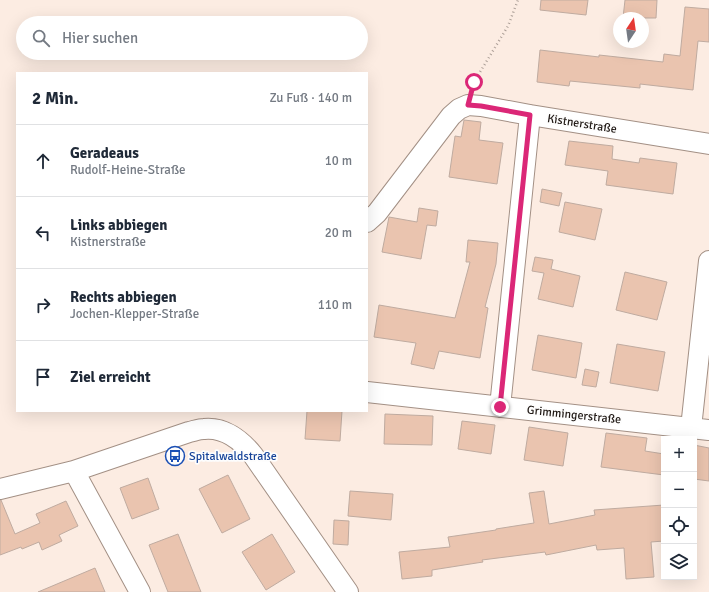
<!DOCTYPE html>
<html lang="de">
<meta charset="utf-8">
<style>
body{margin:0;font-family:Signika,sans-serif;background:#f2f2f3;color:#1f2937}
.controls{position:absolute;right:12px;bottom:12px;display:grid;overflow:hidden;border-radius:0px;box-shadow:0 4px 16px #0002}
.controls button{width:36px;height:36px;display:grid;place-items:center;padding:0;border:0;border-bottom:1px solid #e0e1e3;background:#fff;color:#1f2937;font:20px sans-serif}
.compass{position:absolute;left:613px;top:12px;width:36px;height:36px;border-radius:50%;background:#fff;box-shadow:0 4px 16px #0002;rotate:13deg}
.stop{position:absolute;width:12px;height:12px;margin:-9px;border:3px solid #db2777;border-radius:50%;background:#fff}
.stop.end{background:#db2777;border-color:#fff;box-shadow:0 1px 4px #0008}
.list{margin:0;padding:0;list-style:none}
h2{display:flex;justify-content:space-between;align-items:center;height:52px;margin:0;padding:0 16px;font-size:17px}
h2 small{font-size:13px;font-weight:400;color:#747a83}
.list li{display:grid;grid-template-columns:26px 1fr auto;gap:12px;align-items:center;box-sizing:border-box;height:72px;padding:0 16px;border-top:1px solid #e0e1e3}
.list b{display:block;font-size:15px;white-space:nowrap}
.list p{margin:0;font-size:13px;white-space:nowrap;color:#747a83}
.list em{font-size:13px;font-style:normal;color:#747a83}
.icon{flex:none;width:22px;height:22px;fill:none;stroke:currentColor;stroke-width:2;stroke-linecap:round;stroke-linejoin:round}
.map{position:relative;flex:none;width:709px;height:592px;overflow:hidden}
.search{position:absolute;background:#fff;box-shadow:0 4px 16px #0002;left:16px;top:16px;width:352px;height:44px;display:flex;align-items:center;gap:10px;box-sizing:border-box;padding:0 14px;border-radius:22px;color:#747a83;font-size:15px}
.panel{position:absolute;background:#fff;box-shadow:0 4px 16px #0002;left:16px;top:72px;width:352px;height:340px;border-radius:0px}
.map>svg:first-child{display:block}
.building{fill:#eac4af;stroke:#bfaba0}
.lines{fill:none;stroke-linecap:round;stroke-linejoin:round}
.minor-casing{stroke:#a39085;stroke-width:22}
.path{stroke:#ac9f97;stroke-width:2.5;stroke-dasharray:1 3;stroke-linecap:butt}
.minor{stroke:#fff;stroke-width:20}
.route{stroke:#db2777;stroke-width:5}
.labels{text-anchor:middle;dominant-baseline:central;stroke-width:3.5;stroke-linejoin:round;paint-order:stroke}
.street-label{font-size:12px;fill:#201915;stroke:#fdfdfd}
.transit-label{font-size:12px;fill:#164399;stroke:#fdfdfd;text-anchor:start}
</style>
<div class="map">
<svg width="709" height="592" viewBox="0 0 709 592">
<rect width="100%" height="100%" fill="#fcece2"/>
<path class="building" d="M 541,0 L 588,0 L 586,15 L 540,10 Z
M 625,0 L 657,0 L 656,18 L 623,18 Z
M 685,7 L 709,9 L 709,42 L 698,41 L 693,90 L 640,84 L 640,88 L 570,81 L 569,86 L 537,82 L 540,50 L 599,57 L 599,55 L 663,62 L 664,54 L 680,56 Z
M 464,120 L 481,122 L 479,140 L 503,143 L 497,184 L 449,177 L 455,136 L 461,137 Z
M 569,141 L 613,146 L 612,159 L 639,163 L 640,158 L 677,163 L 673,194 L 606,185 L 608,171 L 565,165 Z
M 542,189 L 562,193 L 559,206 L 540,202 Z
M 565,202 L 602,209 L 595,240 L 559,232 Z
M 419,208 L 438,211 L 436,226 L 427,225 L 421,259 L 382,252 L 389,217 L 417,222 Z
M 468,240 L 498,243 L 496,264 L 485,307 L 488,308 L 480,358 L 439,351 L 434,369 L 411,364 L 416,343 L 374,337 L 379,305 L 455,318 L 470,262 L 466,262 Z
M 535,257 L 553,260 L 551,269 L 580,276 L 573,307 L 538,299 L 544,273 L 532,271 Z
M 625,272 L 667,282 L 657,320 L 616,310 Z
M 538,335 L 582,343 L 576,378 L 532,370 Z
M 617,344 L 665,352 L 658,391 L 610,383 Z
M 585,369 L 599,372 L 596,387 L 582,385 Z
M 307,411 L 342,411 L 340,441 L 305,439 Z
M 385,414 L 433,416 L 432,445 L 384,444 Z
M 462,421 L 495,425 L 491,454 L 458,449 Z
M 529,427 L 568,433 L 563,466 L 524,460 Z
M 606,433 L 647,438 L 645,451 L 664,454 L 664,475 L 601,467 Z
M 694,445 L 709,448 L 709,481 L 694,479 Z
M 228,475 L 250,519 L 222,533 L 199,489 Z
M 148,478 L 159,509 L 132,519 L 120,488 Z
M 350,491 L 393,494 L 391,520 L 348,516 Z
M 544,491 L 549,524 L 595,515 L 594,510 L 664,505 L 664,541 L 651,542 L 654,577 L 626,579 L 624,548 L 597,550 L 596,545 L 546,555 L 545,552 L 482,560 L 483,562 L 432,570 L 432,576 L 402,579 L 399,552 L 450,547 L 448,537 L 496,530 L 496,529 L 534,523 L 529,493 Z
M 0,500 L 1,500 L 15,534 L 40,523 L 36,514 L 66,501 L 78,526 L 59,535 L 62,541 L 42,550 L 39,542 L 22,549 L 21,547 L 0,555 Z
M 334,520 L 349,521 L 348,545 L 333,544 Z
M 178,534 L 201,592 L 168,592 L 149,545 Z
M 272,534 L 295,572 L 266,590 L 242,552 Z
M 95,568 L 105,592 L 38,592 Z"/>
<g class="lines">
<defs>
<path id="minor" d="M 367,222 L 377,213 L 451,116 L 459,109 L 468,105 L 481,106 L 530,115 L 709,144
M 367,392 L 709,430
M 500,407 L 530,115
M 691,428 L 709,261
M 74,471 L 140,592
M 0,489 L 74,471 L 189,432 C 194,431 199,429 204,429 C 224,427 241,440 253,455 L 348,592"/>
</defs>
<use href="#minor" class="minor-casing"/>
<path class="path" d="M 473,86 L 474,82 L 508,26 L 518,0"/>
<use href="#minor" class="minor"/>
</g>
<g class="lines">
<path class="route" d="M 474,82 L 468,105 L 481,106 L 530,115 L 500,407"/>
</g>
<defs>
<symbol id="bus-ring" viewBox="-11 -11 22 22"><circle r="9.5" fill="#fdfdfd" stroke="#1a4fb4" stroke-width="1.5"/><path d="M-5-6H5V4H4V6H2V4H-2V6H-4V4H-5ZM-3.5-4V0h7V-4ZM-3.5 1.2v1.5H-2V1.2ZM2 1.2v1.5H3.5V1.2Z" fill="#1a4fb4"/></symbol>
</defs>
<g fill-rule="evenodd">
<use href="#bus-ring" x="164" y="445" width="22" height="22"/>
</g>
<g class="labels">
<g class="street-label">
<text transform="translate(582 124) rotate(9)">Kistnerstraße</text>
<text transform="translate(574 415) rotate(6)">Grimmingerstraße</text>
</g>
<g class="transit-label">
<text x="189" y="456">Spitalwaldstraße</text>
</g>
</g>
</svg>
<div class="controls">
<button>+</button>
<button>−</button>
<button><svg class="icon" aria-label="locate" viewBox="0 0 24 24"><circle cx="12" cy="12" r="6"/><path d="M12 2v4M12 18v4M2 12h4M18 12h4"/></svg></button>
<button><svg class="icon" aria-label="layers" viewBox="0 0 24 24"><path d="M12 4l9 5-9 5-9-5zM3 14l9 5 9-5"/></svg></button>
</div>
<svg class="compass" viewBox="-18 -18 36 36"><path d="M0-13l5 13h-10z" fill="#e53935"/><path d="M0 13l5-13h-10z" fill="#747a83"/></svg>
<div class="stop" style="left:474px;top:82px"></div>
<div class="stop end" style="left:500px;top:407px"></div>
<div class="search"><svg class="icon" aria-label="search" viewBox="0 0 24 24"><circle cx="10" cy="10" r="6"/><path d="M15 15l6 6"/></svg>Hier suchen</div>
<section class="panel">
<h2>2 Min.<small>Zu Fuß · 140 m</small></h2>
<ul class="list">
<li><svg class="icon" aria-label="ahead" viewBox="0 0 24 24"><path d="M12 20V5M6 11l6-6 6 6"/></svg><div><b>Geradeaus</b><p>Rudolf-Heine-Straße</p></div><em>10 m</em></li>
<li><svg class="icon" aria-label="left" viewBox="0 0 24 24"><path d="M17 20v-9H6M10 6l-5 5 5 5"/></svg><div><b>Links abbiegen</b><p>Kistnerstraße</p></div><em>20 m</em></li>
<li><svg class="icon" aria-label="right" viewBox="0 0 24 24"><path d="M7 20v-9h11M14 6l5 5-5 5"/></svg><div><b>Rechts abbiegen</b><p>Jochen-Klepper-Straße</p></div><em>110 m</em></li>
<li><svg class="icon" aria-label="arrive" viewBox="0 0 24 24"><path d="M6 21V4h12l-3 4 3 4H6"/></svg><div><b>Ziel erreicht</b></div></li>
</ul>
</section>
</div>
